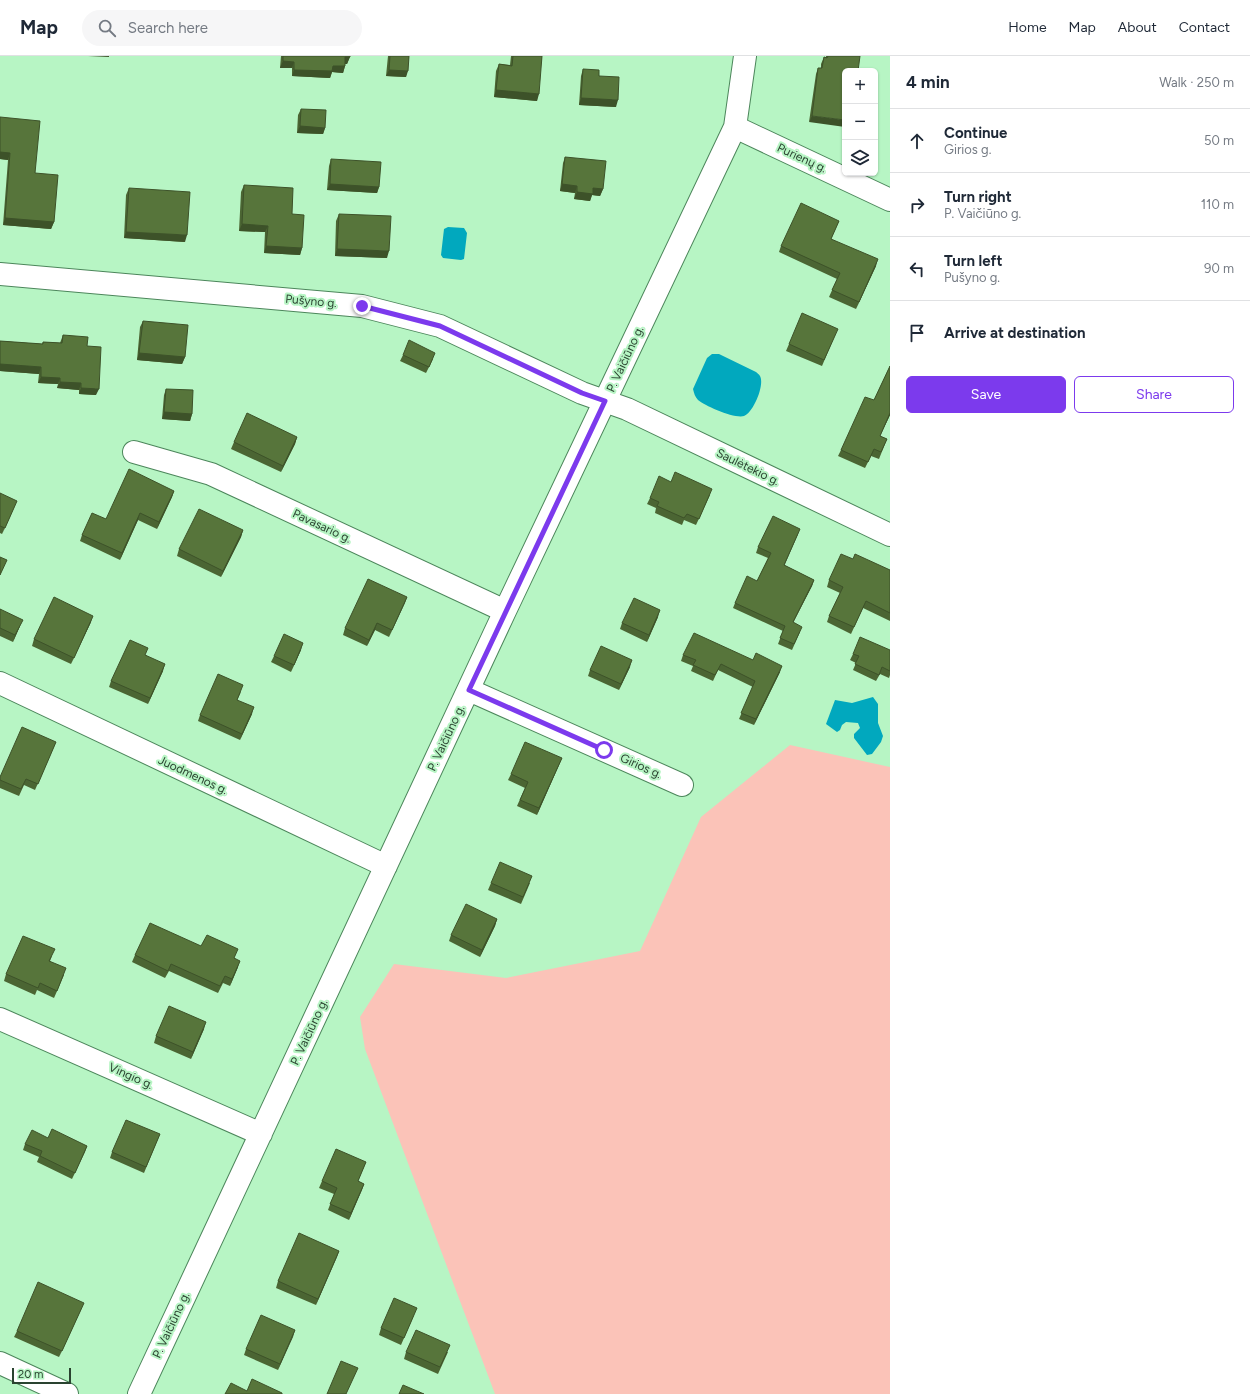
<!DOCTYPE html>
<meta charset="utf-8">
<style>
body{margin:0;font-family:Figtree,sans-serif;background:#f6f6f7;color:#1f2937}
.controls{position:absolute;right:12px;top:12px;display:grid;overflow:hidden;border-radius:6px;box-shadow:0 1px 3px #0004}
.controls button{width:36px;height:36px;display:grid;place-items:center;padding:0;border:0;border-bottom:1px solid #e0e1e3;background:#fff;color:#1f2937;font:20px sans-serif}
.scale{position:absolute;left:12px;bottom:10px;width:59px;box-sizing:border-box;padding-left:4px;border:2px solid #2a4330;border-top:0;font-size:11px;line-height:14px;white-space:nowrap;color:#2a4330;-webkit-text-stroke:3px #b7f5c4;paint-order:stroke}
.stop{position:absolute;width:12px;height:12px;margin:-9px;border:3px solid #7c3aed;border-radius:50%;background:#fff}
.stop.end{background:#7c3aed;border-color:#fff;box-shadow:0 1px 4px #0008}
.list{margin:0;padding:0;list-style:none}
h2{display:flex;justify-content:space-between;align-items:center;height:52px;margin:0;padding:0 16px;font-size:17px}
h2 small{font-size:13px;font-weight:400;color:#747a83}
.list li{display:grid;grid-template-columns:26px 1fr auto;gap:12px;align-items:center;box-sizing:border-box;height:64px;padding:0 16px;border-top:1px solid #e0e1e3}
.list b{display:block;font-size:15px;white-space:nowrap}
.list p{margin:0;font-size:13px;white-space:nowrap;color:#747a83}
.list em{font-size:13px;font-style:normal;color:#747a83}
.actions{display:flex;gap:8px;padding:12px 16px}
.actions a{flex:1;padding:9px 0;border:1px solid #7c3aed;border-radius:6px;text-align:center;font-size:14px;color:#7c3aed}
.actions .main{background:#7c3aed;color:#fff}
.icon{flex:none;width:22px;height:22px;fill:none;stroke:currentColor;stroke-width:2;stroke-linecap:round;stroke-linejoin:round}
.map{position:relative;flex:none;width:890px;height:1338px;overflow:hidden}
header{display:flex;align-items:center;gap:24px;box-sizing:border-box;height:56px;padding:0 20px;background:#fff;border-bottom:1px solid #e0e1e3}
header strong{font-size:19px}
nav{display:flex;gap:22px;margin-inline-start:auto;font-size:14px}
.search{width:280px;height:36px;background:#f6f6f7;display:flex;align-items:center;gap:10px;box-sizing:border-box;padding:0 14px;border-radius:22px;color:#747a83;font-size:15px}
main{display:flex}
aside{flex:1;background:#fff}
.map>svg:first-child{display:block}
.green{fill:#fbc3b8}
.water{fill:#01a8be}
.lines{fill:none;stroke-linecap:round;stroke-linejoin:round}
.minor-casing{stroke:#4c865b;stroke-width:24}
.minor{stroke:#fff;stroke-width:22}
.wall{fill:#4b6533}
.shaded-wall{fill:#3d5229}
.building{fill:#57753b;stroke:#3d5229}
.route{stroke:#7c3aed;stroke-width:5}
.labels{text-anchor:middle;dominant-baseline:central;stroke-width:4;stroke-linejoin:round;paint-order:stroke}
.street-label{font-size:12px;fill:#2a4330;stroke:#b7f5c4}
</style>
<header>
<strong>Map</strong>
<div class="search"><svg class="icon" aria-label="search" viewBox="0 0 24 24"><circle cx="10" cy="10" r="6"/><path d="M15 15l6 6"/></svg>Search here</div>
<nav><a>Home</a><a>Map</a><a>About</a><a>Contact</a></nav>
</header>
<main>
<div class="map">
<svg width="890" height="1338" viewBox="0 0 890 1338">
<rect width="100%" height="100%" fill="#b7f5c4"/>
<path class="green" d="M 790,689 L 890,711 L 890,1338 L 495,1338 L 365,993 L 360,961 L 394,908 L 506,922 L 640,895 L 701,761 Z"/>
<path class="water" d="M 448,171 L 464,172 L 467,177 L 464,203 L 461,204 L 443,202 L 441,199 L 444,173 Z
M 712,298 L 719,298 L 756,316 C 757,317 759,318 760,320 C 765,329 753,357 744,360 C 735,363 705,350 698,344 C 695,341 694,337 693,333 L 707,302 Z
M 873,641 L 878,648 L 878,667 L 883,680 L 881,686 L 872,698 L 867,699 L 854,682 L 854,678 L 860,672 L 858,667 L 846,666 L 842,669 L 840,674 L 837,676 L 826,668 L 835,644 L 852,647 Z"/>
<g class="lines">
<defs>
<path id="minor" d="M 735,71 L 890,144
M 0,218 L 362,250 L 440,270 L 582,337 L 627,353 L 890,479
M 134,396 L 211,418 L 505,555
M 0,627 L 386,810
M 469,634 L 682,729
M 0,963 L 261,1078
M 0,1307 L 67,1338
M 139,1338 L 505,555 L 735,71 L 745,0"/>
</defs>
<use href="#minor" class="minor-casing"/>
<use href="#minor" class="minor"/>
</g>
<path class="wall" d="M 281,0 L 350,0 L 347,8 L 345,8 L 345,10 L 343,17 L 332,16 L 330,22 L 292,20 L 292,12 L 280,12 Z
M 388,0 L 409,0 L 406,21 L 386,20 Z
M 511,0 L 542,0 L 537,45 L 494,41 L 496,15 L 499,8 L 510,9 Z
M 826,0 L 860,0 L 809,66 L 816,18 L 818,12 L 821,12 L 821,8 L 824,1 L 826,2 Z
M 583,13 L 599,20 L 616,51 L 579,49 L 581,20 Z
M 301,53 L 325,72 L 323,78 L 297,77 L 298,59 Z
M 0,61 L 35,117 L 54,166 L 51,173 L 3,169 L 8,104 L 0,103 Z
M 565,101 L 603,133 L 600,140 L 592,139 L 590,145 L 574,143 L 575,137 L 560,135 L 563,107 Z
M 331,103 L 379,131 L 377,137 L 327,134 L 329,110 Z
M 244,129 L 302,192 L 300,199 L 264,197 L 265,176 L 239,175 L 241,136 Z
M 129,132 L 185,186 L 124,182 L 126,139 Z
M 339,158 L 387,202 L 335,200 L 336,165 Z
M 839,165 L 831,183 L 876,210 L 856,253 L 829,241 L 837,223 L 779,196 L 781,190 Z
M 143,265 L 185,301 L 182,308 L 137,304 L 140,271 Z
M 63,279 L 87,290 L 96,339 L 79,338 L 79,334 L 57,332 L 58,328 L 38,327 L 39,318 L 0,315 L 0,285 L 42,288 L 43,286 L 60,287 Z
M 835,279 L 822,310 L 786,295 L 789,288 Z
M 403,299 L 433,303 L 426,317 L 400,305 Z
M 890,310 L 890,359 L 880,380 L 887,383 L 879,403 L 871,400 L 865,412 L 838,400 L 841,394 L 874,344 Z
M 166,333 L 192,358 L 190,365 L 162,363 L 164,339 Z
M 297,381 L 295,388 L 281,416 L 231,393 L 234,386 Z
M 671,426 L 710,439 L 696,469 L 684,464 L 682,469 L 655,457 L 656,452 L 647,448 L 650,442 Z
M 174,435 L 172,441 L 157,473 L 138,464 L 120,504 L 80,485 L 82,479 L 106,463 Z
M 0,437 L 14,451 L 2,478 L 0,477 Z
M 243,474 L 241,481 L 221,521 L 177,500 L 179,493 Z
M 798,478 L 784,509 L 814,524 L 812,530 L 793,567 L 800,576 L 792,594 L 778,588 L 783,575 L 733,552 L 735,547 L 757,525 L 768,502 L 756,497 L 758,491 Z
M 853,503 L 890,514 L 890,565 L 863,552 L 851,578 L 827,566 L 829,560 L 840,537 L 827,531 L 829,524 Z
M 407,541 L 389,581 L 375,574 L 367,590 L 343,579 L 345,572 Z
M 0,553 L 20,570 L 13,586 L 0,580 Z
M 658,561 L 647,586 L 620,573 L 622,567 Z
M 91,566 L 71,608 L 32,590 L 34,583 Z
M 301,594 L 291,616 L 271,606 L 274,600 Z
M 890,594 L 890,619 L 889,622 L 880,618 L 876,625 L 853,614 L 856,607 L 850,604 L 853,598 Z
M 146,599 L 163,615 L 148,648 L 109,631 L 111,625 Z
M 683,599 L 753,604 L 780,616 L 754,669 L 739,663 L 753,631 L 718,614 L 713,625 L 691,615 L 693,610 L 681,605 Z
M 630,611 L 619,634 L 588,620 L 590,614 Z
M 241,636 L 237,644 L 252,658 L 240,684 L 198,665 L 200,659 Z
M 56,686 L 35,734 L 24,729 L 19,740 L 0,732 L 0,721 Z
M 562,702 L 537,759 L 517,750 L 525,732 L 508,724 L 511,718 Z
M 491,827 L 530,827 L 521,848 L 488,834 Z
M 497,863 L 495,870 L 480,901 L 449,885 L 451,879 Z
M 201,890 L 235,902 L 238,911 L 230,930 L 223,927 L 218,937 L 169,915 L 165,922 L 132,906 L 135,899 Z
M 52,900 L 50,905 L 64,919 L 54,942 L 37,934 L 35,939 L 4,925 L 6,918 Z
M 204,973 L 191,1003 L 154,987 L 156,980 Z
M 160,1078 L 144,1117 L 110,1102 L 112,1096 Z
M 48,1082 L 87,1090 L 85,1096 L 72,1123 L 37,1106 L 39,1101 L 23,1094 L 25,1088 Z
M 366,1106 L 358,1125 L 364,1128 L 349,1164 L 328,1154 L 334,1138 L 319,1132 L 322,1125 Z
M 339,1195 L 316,1249 L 276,1232 L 278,1225 Z
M 81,1253 L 59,1301 L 14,1281 L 17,1275 Z
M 414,1259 L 401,1289 L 379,1279 L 381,1272 Z
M 295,1274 L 278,1314 L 244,1299 L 246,1293 Z
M 406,1296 L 448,1296 L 438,1318 L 404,1303 Z"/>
<path class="shaded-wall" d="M 88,0 L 109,0 L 109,1 Z
M 345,1 L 350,1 L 347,8 L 343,8 Z
M 283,5 L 294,6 L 292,12 L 280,12 Z
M 333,10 L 345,10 L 343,17 L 332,16 L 330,22 L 292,20 L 294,14 Z
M 389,14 L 408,15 L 406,21 L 386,20 Z
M 496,34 L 539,38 L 537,45 L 494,41 Z
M 581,42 L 618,44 L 616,51 L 579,49 Z
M 812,60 L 845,64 L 845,71 L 809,66 Z
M 300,70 L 325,72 L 323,78 L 297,77 Z
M 0,96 L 10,97 L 8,104 L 0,103 Z
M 330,128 L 379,131 L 377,137 L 327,134 Z
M 562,128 L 577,130 L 575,137 L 560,135 Z
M 593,132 L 603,133 L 600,140 L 592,139 L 590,145 L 574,143 L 577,136 Z
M 5,162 L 54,166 L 51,173 L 3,169 Z
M 242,168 L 268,170 L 265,176 L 239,175 Z
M 126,176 L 187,179 L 185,186 L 124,182 Z
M 266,190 L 302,192 L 300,199 L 264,197 Z
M 337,193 L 389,195 L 387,202 L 335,200 Z
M 878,203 L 876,210 L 856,253 L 859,246 Z
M 139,297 L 185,301 L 182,308 L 137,304 Z
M 0,308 L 41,311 L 39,318 L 0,315 Z
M 41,321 L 60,322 L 58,328 L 38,327 Z
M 60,326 L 81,327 L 79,334 L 57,332 Z
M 81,332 L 99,333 L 96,339 L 79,338 Z
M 164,356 L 192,358 L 190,365 L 162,363 Z
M 890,357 L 890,359 L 877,386 L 880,380 Z
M 297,381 L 295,388 L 281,416 L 283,410 Z
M 174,435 L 172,441 L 157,473 L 159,466 Z
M 17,445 L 14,451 L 2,478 L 5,472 Z
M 140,457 L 138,464 L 120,504 L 122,497 Z
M 800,473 L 798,478 L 782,515 L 784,509 Z
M 243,474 L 241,481 L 221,521 L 223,515 Z
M 814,524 L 812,530 L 790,572 Z
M 407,541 L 405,547 L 389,581 L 392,574 Z
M 660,554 L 658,561 L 647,586 L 649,579 Z
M 93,560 L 91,566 L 71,608 L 74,602 Z
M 23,564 L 20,570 L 13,586 L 15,579 Z
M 377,567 L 375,574 L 367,590 L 369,584 Z
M 303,587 L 301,594 L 291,616 L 294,609 Z
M 632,604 L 630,611 L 619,634 L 621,628 Z
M 165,608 L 163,615 L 148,648 L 150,642 Z
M 782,610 L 780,616 L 754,669 L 756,663 Z
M 254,651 L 252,658 L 240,684 L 242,678 Z
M 562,702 L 559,709 L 537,759 L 539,752 Z
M 497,863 L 495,870 L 480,901 L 482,894 Z
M 240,905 L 238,911 L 230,930 L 232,923 Z
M 206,966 L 204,973 L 191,1003 L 193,996 Z
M 364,1128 L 362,1134 L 349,1164 L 351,1157 Z
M 339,1195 L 337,1201 L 316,1249 L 318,1243 Z
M 84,1247 L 81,1253 L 59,1301 L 62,1295 Z
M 295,1274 L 293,1281 L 278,1314 L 280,1308 Z"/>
<path class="building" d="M 283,0 L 350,0 L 350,1 L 345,1 L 345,10 L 333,10 L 332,15 L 294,14 L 294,6 L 283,5 Z
M 390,0 L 409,0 L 408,15 L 389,14 Z
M 513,0 L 542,0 L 539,38 L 496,34 L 499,8 L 512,10 Z
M 828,0 L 860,0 L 858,15 L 845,15 L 845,64 L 812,60 L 818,12 L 822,12 L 824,1 L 827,2 Z
M 583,13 L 599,14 L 599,20 L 619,21 L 618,44 L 581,42 Z
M 301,53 L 326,54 L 325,72 L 300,70 Z
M 0,61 L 40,65 L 35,117 L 58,119 L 54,166 L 5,162 L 10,97 L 0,96 Z
M 875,79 L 877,80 L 875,85 Z
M 565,101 L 606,105 L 603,133 L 593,132 L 593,138 L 577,136 L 577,130 L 562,128 Z
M 331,103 L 381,106 L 379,131 L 330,128 Z
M 244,129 L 293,132 L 292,158 L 304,159 L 302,192 L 266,190 L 268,170 L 242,168 Z
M 129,132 L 190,136 L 187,179 L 126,176 Z
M 801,147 L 839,165 L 831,183 L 878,203 L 859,246 L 832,234 L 840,217 L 781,190 Z
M 339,158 L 391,160 L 389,195 L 337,193 Z
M 802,257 L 838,273 L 824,304 L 789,288 Z
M 143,265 L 188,269 L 185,301 L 139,297 Z
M 63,279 L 88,281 L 87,290 L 101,291 L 99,333 L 81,332 L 81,327 L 60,326 L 60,322 L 41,321 L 41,311 L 0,308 L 0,285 L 43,288 L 43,286 L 62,287 Z
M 409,284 L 435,297 L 429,311 L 403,299 Z
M 890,310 L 890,357 L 880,380 L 887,383 L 881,396 L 874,393 L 868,406 L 841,394 L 865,341 L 874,344 Z
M 166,333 L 193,334 L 192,358 L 164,356 Z
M 247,357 L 297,381 L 283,410 L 234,386 Z
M 129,413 L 174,435 L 159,466 L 140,457 L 122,497 L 82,479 L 92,457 L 106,463 Z
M 675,416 L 712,433 L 699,463 L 687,458 L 684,462 L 657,450 L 659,446 L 650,442 L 659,420 L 671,426 Z
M 0,437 L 17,445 L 5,472 L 0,470 Z
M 199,453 L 243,474 L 223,515 L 179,493 Z
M 773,460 L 800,473 L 784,509 L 814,524 L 793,566 L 802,571 L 794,588 L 780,582 L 785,570 L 735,547 L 747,520 L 757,525 L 771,497 L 758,491 Z
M 841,498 L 853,503 L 855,498 L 890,514 L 890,557 L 866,545 L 854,571 L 829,560 L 843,531 L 829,524 Z
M 0,501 L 7,504 L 0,519 Z
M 368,523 L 407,541 L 392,574 L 377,567 L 369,584 L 345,572 Z
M 54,541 L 93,560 L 74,602 L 34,583 Z
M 634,542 L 660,554 L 649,579 L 622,567 Z
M 0,553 L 23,564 L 15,579 L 0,572 Z
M 694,577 L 753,604 L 756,597 L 782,610 L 756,663 L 741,657 L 755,625 L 721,608 L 715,619 L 693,609 L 696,604 L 683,599 Z
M 284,578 L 303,587 L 294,609 L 274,600 Z
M 860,581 L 890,594 L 890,615 L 882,611 L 879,619 L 855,608 L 859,600 L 853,598 Z
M 130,584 L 148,592 L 145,599 L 165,608 L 150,642 L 111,625 Z
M 601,590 L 632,604 L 621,628 L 590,614 Z
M 218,618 L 243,629 L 237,644 L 254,651 L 242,678 L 200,659 Z
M 22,671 L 56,686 L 38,728 L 26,723 L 21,733 L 0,724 L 0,721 Z
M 525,686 L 562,702 L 539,752 L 520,744 L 528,726 L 511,718 Z
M 500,806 L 532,820 L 523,841 L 491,827 Z
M 466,848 L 497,863 L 482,894 L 451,879 Z
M 150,867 L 201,890 L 207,879 L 238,893 L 234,902 L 240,905 L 232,923 L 225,920 L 220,930 L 171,908 L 168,915 L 135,899 Z
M 23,880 L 55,893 L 49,905 L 66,912 L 57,935 L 40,927 L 38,932 L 6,918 Z
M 169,950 L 206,966 L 193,996 L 156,980 Z
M 126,1064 L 160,1078 L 146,1111 L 112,1096 Z
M 52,1073 L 87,1090 L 75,1117 L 40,1100 L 42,1095 L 25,1088 L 32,1074 L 48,1082 Z
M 336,1093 L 366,1106 L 358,1125 L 364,1128 L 351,1157 L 330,1148 L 337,1132 L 322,1125 Z
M 299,1177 L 339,1195 L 318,1243 L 278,1225 Z
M 38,1226 L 84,1247 L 62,1295 L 17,1275 Z
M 394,1242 L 417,1252 L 404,1282 L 381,1272 Z
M 261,1259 L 295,1274 L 280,1308 L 246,1293 Z
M 416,1274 L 450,1289 L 440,1311 L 406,1296 Z
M 341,1305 L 358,1312 L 346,1338 L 327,1338 Z
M 252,1323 L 282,1337 L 282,1338 L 225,1338 L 231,1327 L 247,1335 Z
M 403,1329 L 424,1338 L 399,1338 Z"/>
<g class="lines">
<path class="route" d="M 362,250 L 440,270 L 582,337 L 605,345 L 469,634 L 604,694"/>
</g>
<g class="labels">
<g class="street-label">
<text transform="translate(802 102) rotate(25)">Purienų g.</text>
<text transform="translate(311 245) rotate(5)">Pušyno g.</text>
<text transform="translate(625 303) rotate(-65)">P. Vaičiūno g.</text>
<text transform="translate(748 411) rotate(26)">Saulėtekio g.</text>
<text transform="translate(322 470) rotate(25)">Pavasario g.</text>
<text transform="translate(446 682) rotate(-65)">P. Vaičiūno g.</text>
<text transform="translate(641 710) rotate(24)">Girios g.</text>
<text transform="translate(193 719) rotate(25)">Juodmenos g.</text>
<text transform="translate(309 976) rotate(-65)">P. Vaičiūno g.</text>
<text transform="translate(131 1020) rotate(24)">Vingio g.</text>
<text transform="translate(171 1269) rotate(-65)">P. Vaičiūno g.</text>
</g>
</g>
</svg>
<div class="controls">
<button>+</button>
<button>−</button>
<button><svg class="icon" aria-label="layers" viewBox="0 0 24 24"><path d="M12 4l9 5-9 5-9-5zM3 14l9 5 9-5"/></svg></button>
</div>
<div class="scale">20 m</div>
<div class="stop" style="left:604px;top:694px"></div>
<div class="stop end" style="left:362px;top:250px"></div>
</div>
<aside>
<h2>4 min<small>Walk · 250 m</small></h2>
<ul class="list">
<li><svg class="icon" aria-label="ahead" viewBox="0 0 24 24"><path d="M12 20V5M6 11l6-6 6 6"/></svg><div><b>Continue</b><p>Girios g.</p></div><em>50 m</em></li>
<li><svg class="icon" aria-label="right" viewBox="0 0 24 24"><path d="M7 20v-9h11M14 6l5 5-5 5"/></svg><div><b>Turn right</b><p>P. Vaičiūno g.</p></div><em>110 m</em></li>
<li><svg class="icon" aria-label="left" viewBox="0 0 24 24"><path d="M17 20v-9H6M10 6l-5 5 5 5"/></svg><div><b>Turn left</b><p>Pušyno g.</p></div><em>90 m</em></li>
<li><svg class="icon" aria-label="arrive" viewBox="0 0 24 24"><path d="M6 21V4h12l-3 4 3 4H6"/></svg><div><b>Arrive at destination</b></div></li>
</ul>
<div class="actions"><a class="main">Save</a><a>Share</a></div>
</aside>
</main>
